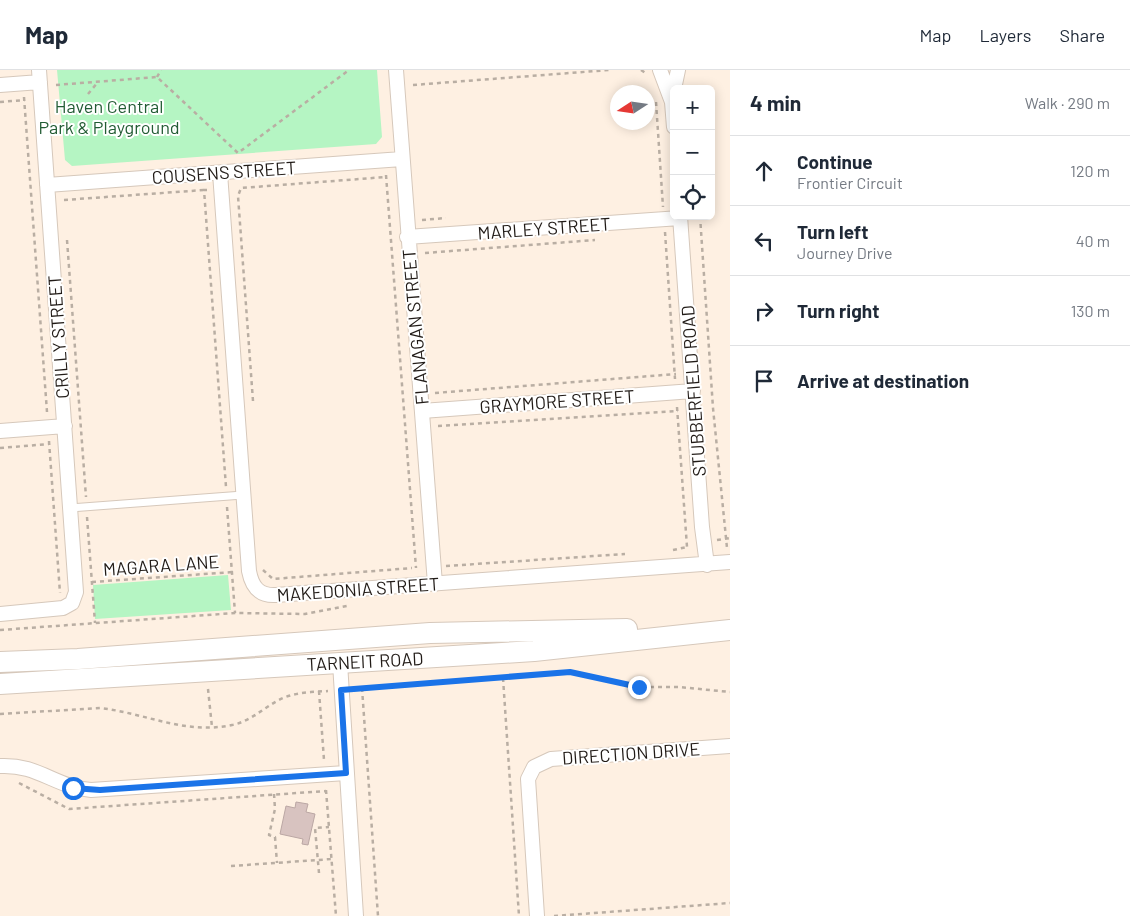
<!DOCTYPE html>
<meta charset="utf-8">
<style>
body{margin:0;font-family:Barlow,sans-serif;background:#f6f6f7;color:#1f2937}
.controls{position:absolute;right:15px;top:15px;display:grid;overflow:hidden;border-radius:8px;box-shadow:0 2px 12px #0003}
.controls button{width:45px;height:45px;display:grid;place-items:center;padding:0;border:0;border-bottom:1px solid #e0e1e3;background:#fff;color:#1f2937;font:25px sans-serif}
.compass{position:absolute;left:610px;top:15px;width:45px;height:45px;border-radius:50%;background:#fff;box-shadow:0 2px 12px #0003;rotate:258deg}
.stop{position:absolute;width:15px;height:15px;margin:-11px;border:4px solid #1a73e8;border-radius:50%;background:#fff}
.stop.end{background:#1a73e8;border-color:#fff;box-shadow:0 1px 5px #0008}
.list{margin:0;padding:0;list-style:none}
h2{display:flex;justify-content:space-between;align-items:center;height:65px;margin:0;padding:0 20px;font-size:21px}
h2 small{font-size:16px;font-weight:400;color:#747a83}
.list li{display:grid;grid-template-columns:32px 1fr auto;gap:15px;align-items:center;box-sizing:border-box;height:70px;padding:0 20px;border-top:1px solid #e0e1e3}
.list b{display:block;font-size:19px;white-space:nowrap}
.list p{margin:0;font-size:16px;white-space:nowrap;color:#747a83}
.list em{font-size:16px;font-style:normal;color:#747a83}
.icon{flex:none;width:28px;height:28px;fill:none;stroke:currentColor;stroke-width:2;stroke-linecap:round;stroke-linejoin:round}
.map{position:relative;flex:none;width:730px;height:846px;overflow:hidden}
header{display:flex;align-items:center;gap:30px;box-sizing:border-box;height:70px;padding:0 25px;background:#fff;border-bottom:1px solid #e0e1e3}
header strong{font-size:24px}
nav{display:flex;gap:28px;margin-inline-start:auto;font-size:18px}
main{display:flex}
aside{flex:1;background:#fff}
.map>svg:first-child{display:block}
.green{fill:#b5f5c3}
.building{fill:#d8c3c0;stroke:#bba7a4}
.lines{fill:none;stroke-linecap:round;stroke-linejoin:round}
.lane-casing{stroke:#d6c8bb;stroke-width:9}
.street-casing{stroke:#d6c8bb;stroke-width:16}
.secondary-casing{stroke:#d6c8bb;stroke-width:22}
.path{stroke:#b9aea3;stroke-width:2.5;stroke-dasharray:4 4;stroke-linecap:butt}
.lane{stroke:#fff;stroke-width:7}
.street{stroke:#fff;stroke-width:14}
.secondary{stroke:#fff;stroke-width:20}
.route{stroke:#1a73e8;stroke-width:6}
.labels{text-anchor:middle;dominant-baseline:central;stroke-width:4;stroke-linejoin:round;paint-order:stroke}
.park-label{font-size:18px;fill:#225c34;stroke:#fff}
.street-label{font-size:18px;fill:#211b17;stroke:#fff}
</style>
<header>
<strong>Map</strong>
<nav><a>Map</a><a>Layers</a><a>Share</a></nav>
</header>
<main>
<div class="map">
<svg width="730" height="846" viewBox="0 0 730 846">
<rect width="100%" height="100%" fill="#fef0e2"/>
<path class="green" d="M 57,0 L 377,0 L 382,67 L 376,74 L 72,96 L 65,90 Z
M 228,505 L 231,540 L 95,549 L 93,515 Z"/>
<path class="building" d="M 296,732 L 308,734 L 306,742 L 315,744 L 308,775 L 302,774 L 303,769 L 280,764 L 286,736 L 295,738 Z"/>
<g class="lines">
<defs>
<path id="lane" d="M 70,438 L 243,425"/>
<path id="street" d="M 396,0 L 435,514
M 660,0 L 672,32
M 0,15 L 40,12
M 674,19 L 678,0
M 674,22 L 672,32 L 674,57
M 220,103 L 249,501 C 252,517 259,526 276,525 L 730,492
M 47,115 L 402,89
M 680,146 L 702,457 L 707,495
M 407,167 L 680,148
M 422,341 L 693,321
M 0,361 L 65,356
M 0,544 L 63,538 L 72,533 L 76,522 L 39,0
M 340,593 L 356,846
M 0,696 C 38,694 55,717 91,720 L 346,703
M 537,846 L 528,709 L 534,697 L 551,689 L 730,676"/>
<path id="secondary" d="M 0,592 L 78,589 L 430,563 L 627,559
M 0,614 L 534,581 L 730,560"/>
</defs>
<use href="#lane" class="lane-casing"/>
<use href="#street" class="street-casing"/>
<use href="#secondary" class="secondary-casing"/>
<path class="path" d="M 641,0 L 647,4
M 157,7 L 161,0
M 56,15 L 157,7 L 238,83 L 349,0
M 413,15 L 609,0
M 88,24 L 98,12
M 24,27 L 47,342
M 0,32 L 25,30
M 656,32 L 663,137
M 386,105 L 416,498
M 207,120 L 204,120 L 226,417
M 64,130 L 204,120
M 700,146 L 713,338 L 727,478
M 422,150 L 446,148
M 665,162 L 675,309
M 67,170 L 86,427
M 425,183 L 595,170
M 435,323 L 676,304
M 253,331 L 238,126 L 241,118 L 386,107
M 677,337 L 687,477
M 438,356 L 678,341
M 49,371 L 60,523
M 0,378 L 49,374
M 227,437 L 235,543
M 87,447 L 95,553
M 717,470 L 730,468
M 673,480 L 687,477
M 446,496 L 625,484
M 263,500 L 273,509 L 412,498
M 92,512 L 233,502
M 0,560 L 235,543 L 305,544 L 347,536
M 503,608 L 519,846
M 362,618 L 378,846
M 208,619 L 212,657
M 356,619 L 570,603 L 639,617 L 679,617 L 730,622
M 319,621 L 324,690
M 0,644 L 100,638 C 145,643 185,665 232,655 C 252,651 265,636 283,628 C 297,622 313,622 328,621
M 19,713 L 69,739 L 326,721
M 326,720 L 336,846
M 274,724 L 275,739 L 269,765 L 275,767 L 277,793
M 231,796 L 332,789
M 319,803 L 315,758 L 329,757
M 554,846 L 730,833"/>
<use href="#lane" class="lane"/>
<use href="#street" class="street"/>
<use href="#secondary" class="secondary"/>
</g>
<g class="lines">
<path class="route" d="M 73,718 L 100,720 L 346,703 L 341,620 L 570,602 L 639,617"/>
</g>
<g class="labels">
<g class="park-label">
<text x="109" y="36">Haven Central<tspan x="109" dy="21">Park &amp; Playground</tspan></text>
</g>
<g class="street-label">
<text transform="translate(224 102) rotate(-4)">COUSENS STREET</text>
<text transform="translate(544 158) rotate(-4)">MARLEY STREET</text>
<text transform="translate(415 257) rotate(-95)">FLANAGAN STREET</text>
<text transform="translate(58 267) rotate(-94)">CRILLY STREET</text>
<text transform="translate(693 321) rotate(-94)">STUBBERFIELD ROAD</text>
<text transform="translate(557 331) rotate(-4)">GRAYMORE STREET</text>
<text transform="translate(161 495) rotate(-4)">MAGARA LANE</text>
<text transform="translate(358 519) rotate(-4)">MAKEDONIA STREET</text>
<text transform="translate(365 591) rotate(-3)">TARNEIT ROAD</text>
<text transform="translate(631 683) rotate(-4)">DIRECTION DRIVE</text>
</g>
</g>
</svg>
<div class="controls">
<button>+</button>
<button>−</button>
<button><svg class="icon" aria-label="locate" viewBox="0 0 24 24"><circle cx="12" cy="12" r="6"/><path d="M12 2v4M12 18v4M2 12h4M18 12h4"/></svg></button>
</div>
<svg class="compass" viewBox="-18 -18 36 36"><path d="M0-13l5 13h-10z" fill="#e53935"/><path d="M0 13l5-13h-10z" fill="#747a83"/></svg>
<div class="stop" style="left:73px;top:718px"></div>
<div class="stop end" style="left:639px;top:617px"></div>
</div>
<aside>
<h2>4 min<small>Walk · 290 m</small></h2>
<ul class="list">
<li><svg class="icon" aria-label="ahead" viewBox="0 0 24 24"><path d="M12 20V5M6 11l6-6 6 6"/></svg><div><b>Continue</b><p>Frontier Circuit</p></div><em>120 m</em></li>
<li><svg class="icon" aria-label="left" viewBox="0 0 24 24"><path d="M17 20v-9H6M10 6l-5 5 5 5"/></svg><div><b>Turn left</b><p>Journey Drive</p></div><em>40 m</em></li>
<li><svg class="icon" aria-label="right" viewBox="0 0 24 24"><path d="M7 20v-9h11M14 6l5 5-5 5"/></svg><div><b>Turn right</b></div><em>130 m</em></li>
<li><svg class="icon" aria-label="arrive" viewBox="0 0 24 24"><path d="M6 21V4h12l-3 4 3 4H6"/></svg><div><b>Arrive at destination</b></div></li>
</ul>
</aside>
</main>
